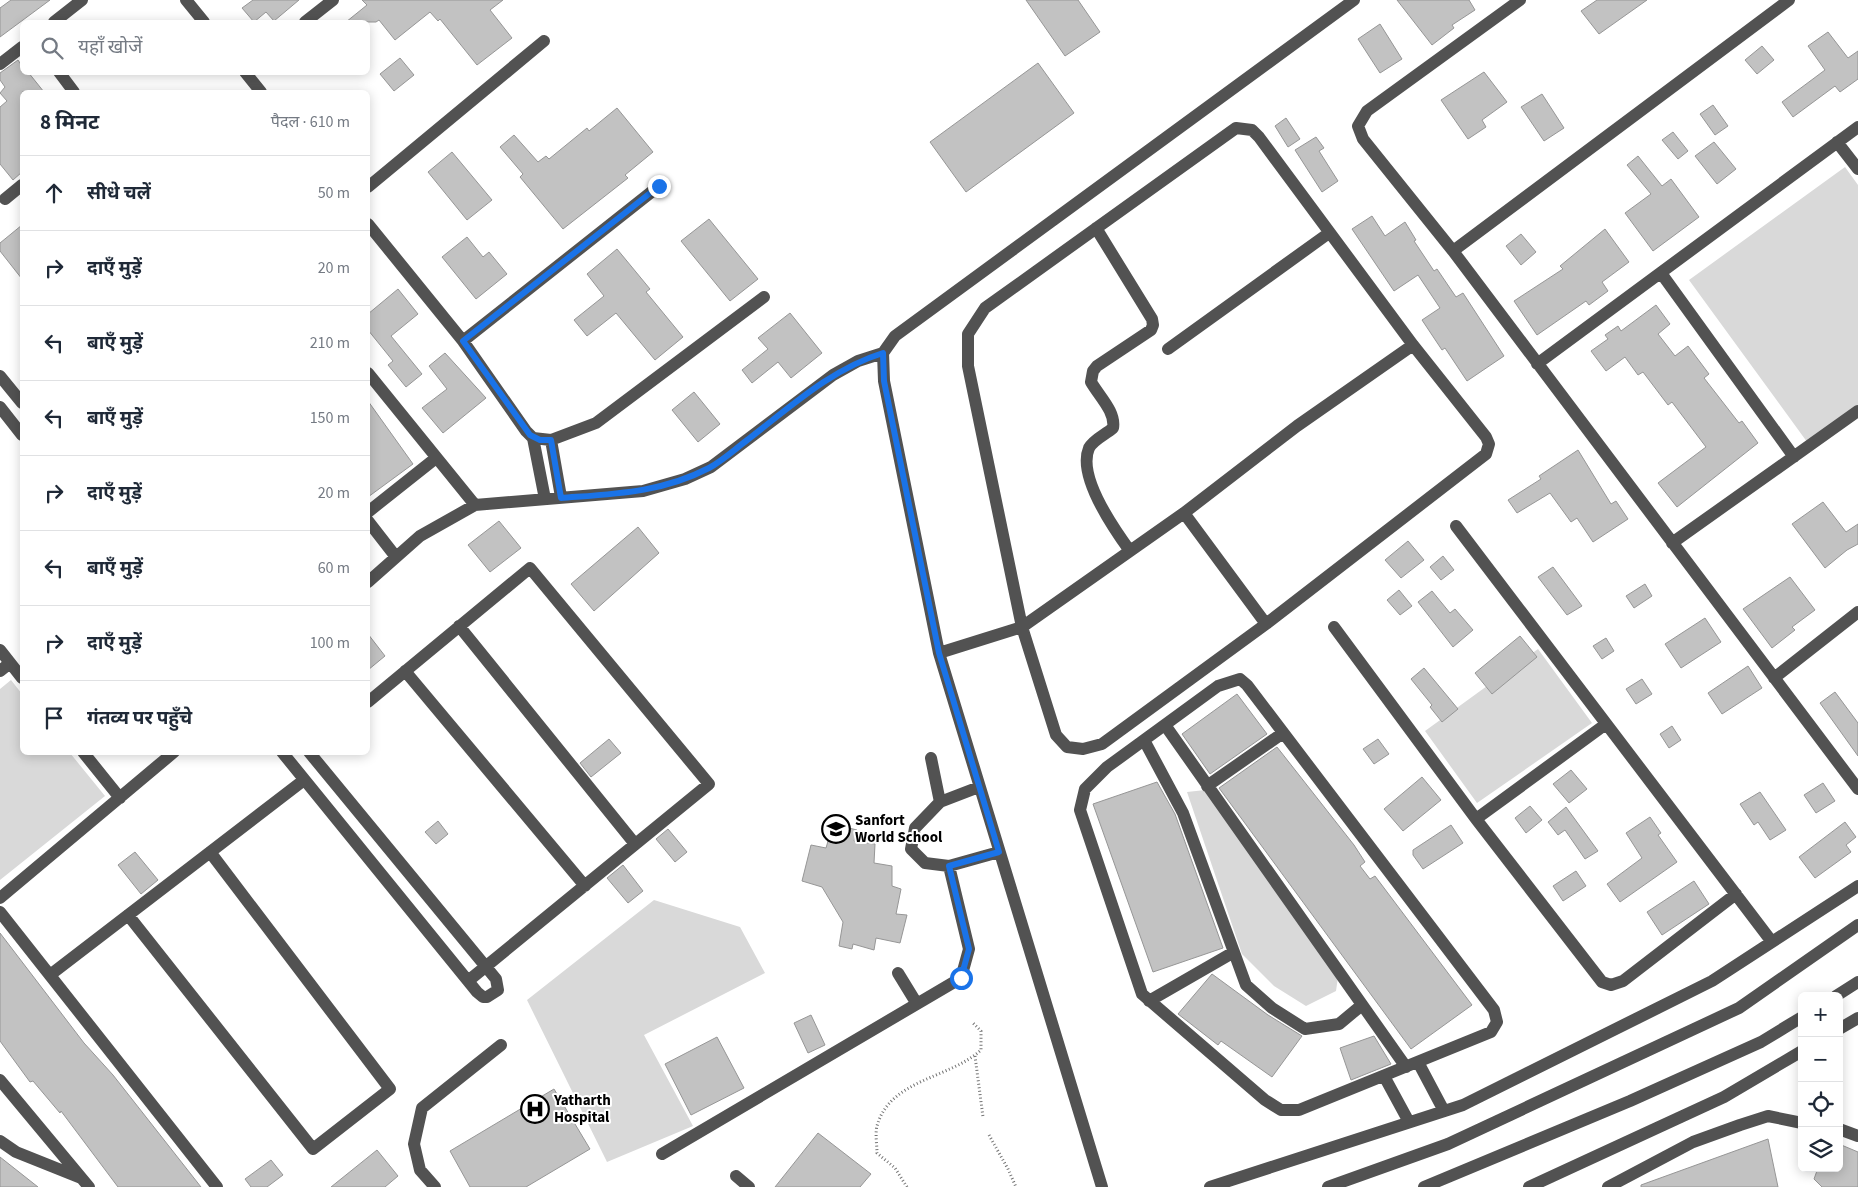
<!DOCTYPE html>
<html lang="hi">
<meta charset="utf-8">
<style>
body{margin:0;font-family:"Source Sans 3","Noto Sans Devanagari",sans-serif;background:#f2f2f3;color:#1f2937}
.controls{position:absolute;right:15px;bottom:15px;display:grid;overflow:hidden;border-radius:8px;box-shadow:0 2px 12px #0003}
.controls button{width:45px;height:45px;display:grid;place-items:center;padding:0;border:0;border-bottom:1px solid #e0e1e3;background:#fff;color:#1f2937;font:25px sans-serif}
.stop{position:absolute;width:15px;height:15px;margin:-11px;border:4px solid #1a73e8;border-radius:50%;background:#fff}
.stop.end{background:#1a73e8;border-color:#fff;box-shadow:0 1px 5px #0008}
.list{margin:0;padding:0;list-style:none}
h2{display:flex;justify-content:space-between;align-items:center;height:65px;margin:0;padding:0 20px;font-size:21px}
h2 small{font-size:16px;font-weight:400;color:#747a83}
.list li{display:grid;grid-template-columns:32px 1fr auto;gap:15px;align-items:center;box-sizing:border-box;height:75px;padding:0 20px;border-top:1px solid #e0e1e3}
.list b{display:block;font-size:19px;white-space:nowrap}
.list em{font-size:16px;font-style:normal;color:#747a83}
.icon{flex:none;width:28px;height:28px;fill:none;stroke:currentColor;stroke-width:2;stroke-linecap:round;stroke-linejoin:round}
.map{position:relative;flex:none;width:1858px;height:1187px;overflow:hidden}
.search{position:absolute;background:#fff;box-shadow:0 2px 12px #0003;left:20px;top:20px;width:350px;height:55px;display:flex;align-items:center;gap:12px;box-sizing:border-box;padding:0 18px;border-radius:8px;color:#747a83;font-size:19px}
.panel{position:absolute;background:#fff;box-shadow:0 2px 12px #0003;left:20px;top:90px;width:350px;height:665px;border-radius:8px}
.map>svg:first-child{display:block}
.green{fill:#d9d9d9}
.building{fill:#c2c2c2;stroke:#969696}
.lines{fill:none;stroke-linecap:round;stroke-linejoin:round}
.path{stroke:#747474;stroke-width:3;stroke-dasharray:1 2.5;stroke-linecap:butt}
.minor{stroke:#525252;stroke-width:12}
.route{stroke:#1a73e8;stroke-width:6}
.labels{text-anchor:middle;dominant-baseline:central;stroke-width:4;stroke-linejoin:round;paint-order:stroke}
.poi-label{font-size:15px;font-weight:bold;fill:#000;stroke:#fff;text-anchor:start}
</style>
<div class="map">
<svg width="1858" height="1187" viewBox="0 0 1858 1187">
<rect width="100%" height="100%" fill="#fff"/>
<path class="green" d="M 1845,167 L 1858,185 L 1858,411 L 1810,446 L 1689,280 Z
M 1538,649 L 1592,723 L 1477,803 L 1425,731 Z
M 11,680 L 22,694 L 22,752 L 70,753 L 105,796 L 0,880 L 0,689 Z
M 1205,790 L 1338,977 L 1336,991 L 1306,1006 L 1274,986 L 1242,954 L 1187,792 Z
M 654,900 L 740,927 L 765,973 L 644,1035 L 693,1126 L 607,1162 L 527,1000 Z"/>
<path class="building" d="M 11,0 L 50,0 L 0,37 L 0,8 Z
M 253,0 L 299,0 L 274,21 L 266,12 L 254,22 L 242,8 Z
M 362,0 L 503,0 L 490,10 L 512,38 L 477,65 L 440,19 L 438,21 L 430,12 L 395,40 L 379,20 L 376,22 L 346,22 L 367,5 Z
M 1026,0 L 1078,0 L 1100,32 L 1065,56 Z
M 1397,0 L 1469,0 L 1475,10 L 1452,25 L 1454,28 L 1432,45 Z
M 1597,0 L 1647,0 L 1599,34 L 1581,11 Z
M 1380,24 L 1402,59 L 1380,73 L 1358,39 Z
M 1828,32 L 1848,58 L 1858,51 L 1858,79 L 1840,92 L 1835,86 L 1793,117 L 1782,102 L 1825,70 L 1808,46 Z
M 1762,46 L 1774,60 L 1757,74 L 1745,60 Z
M 400,58 L 414,75 L 394,91 L 380,74 Z
M 18,60 L 22,66 L 22,72 L 28,72 L 44,92 L 22,92 L 22,172 L 13,180 L 0,164 L 0,107 L 7,101 L 0,93 L 5,87 L 0,80 L 0,73 Z
M 1038,63 L 1074,113 L 966,192 L 930,142 Z
M 1484,72 L 1507,102 L 1482,120 L 1486,127 L 1468,139 L 1441,100 Z
M 1542,94 L 1564,128 L 1544,141 L 1521,107 Z
M 1713,105 L 1728,126 L 1715,135 L 1700,114 Z
M 617,108 L 653,152 L 625,175 L 628,178 L 563,229 L 520,177 L 523,174 L 500,147 L 514,135 L 538,162 L 546,156 L 549,159 L 587,128 L 589,131 Z
M 1286,118 L 1300,139 L 1288,147 L 1275,126 Z
M 1673,132 L 1688,151 L 1678,159 L 1662,140 Z
M 1316,137 L 1324,148 L 1319,151 L 1338,181 L 1322,192 L 1295,150 Z
M 1714,142 L 1736,169 L 1717,184 L 1695,156 Z
M 452,152 L 492,200 L 467,220 L 428,172 Z
M 1638,156 L 1662,186 L 1671,179 L 1699,217 L 1653,251 L 1625,213 L 1651,194 L 1627,165 Z
M 1372,216 L 1385,236 L 1405,222 L 1416,240 L 1414,241 L 1434,271 L 1437,269 L 1456,297 L 1463,293 L 1504,356 L 1467,381 L 1445,348 L 1442,350 L 1422,320 L 1440,308 L 1418,275 L 1394,291 L 1352,229 Z
M 709,219 L 758,279 L 730,301 L 681,241 Z
M 22,225 L 22,279 L 0,251 L 0,243 Z
M 1605,229 L 1629,262 L 1602,282 L 1608,291 L 1589,305 L 1586,301 L 1537,335 L 1514,301 L 1563,269 L 1560,266 Z
M 1521,234 L 1536,252 L 1521,265 L 1506,246 Z
M 467,237 L 483,257 L 489,252 L 507,274 L 476,299 L 442,257 Z
M 617,249 L 650,289 L 646,292 L 683,337 L 655,360 L 616,313 L 587,336 L 574,320 L 604,296 L 587,274 Z
M 398,289 L 418,314 L 391,336 L 422,374 L 406,387 L 388,365 L 393,361 L 368,330 L 368,314 Z
M 1656,305 L 1670,324 L 1658,334 L 1675,356 L 1688,346 L 1709,374 L 1704,378 L 1739,423 L 1742,421 L 1758,443 L 1677,507 L 1658,483 L 1706,447 L 1672,402 L 1668,405 L 1643,372 L 1638,375 L 1625,357 L 1606,371 L 1591,351 L 1608,339 L 1605,335 L 1618,326 L 1621,331 Z
M 790,313 L 822,353 L 791,378 L 778,362 L 752,383 L 742,370 L 768,349 L 758,338 Z
M 445,353 L 486,398 L 443,433 L 422,408 L 447,389 L 429,366 Z
M 694,392 L 720,424 L 698,442 L 672,410 Z
M 368,401 L 413,464 L 368,497 Z
M 1578,450 L 1611,504 L 1616,501 L 1628,519 L 1593,542 L 1577,518 L 1571,522 L 1550,493 L 1517,513 L 1508,500 L 1541,479 L 1539,476 Z
M 1823,502 L 1846,532 L 1858,524 L 1858,544 L 1847,550 L 1825,568 L 1792,524 Z
M 499,521 L 521,548 L 490,572 L 468,545 Z
M 638,527 L 659,553 L 594,611 L 571,584 Z
M 1408,541 L 1424,560 L 1401,578 L 1385,560 Z
M 1443,556 L 1454,570 L 1441,580 L 1430,567 Z
M 1553,567 L 1582,606 L 1567,615 L 1538,577 Z
M 1790,577 L 1815,610 L 1792,627 L 1795,630 L 1772,648 L 1743,609 Z
M 1645,584 L 1652,596 L 1634,608 L 1626,596 Z
M 1399,590 L 1412,606 L 1400,615 L 1387,600 Z
M 1432,591 L 1450,613 L 1455,609 L 1473,630 L 1453,647 L 1418,602 Z
M 1705,618 L 1721,642 L 1681,668 L 1665,644 Z
M 368,634 L 385,656 L 368,670 Z
M 1520,636 L 1537,657 L 1492,694 L 1475,673 Z
M 1606,638 L 1614,651 L 1602,659 L 1593,646 Z
M 1748,666 L 1762,688 L 1722,714 L 1708,693 Z
M 1424,668 L 1458,709 L 1442,722 L 1430,707 L 1432,705 L 1411,679 Z
M 1642,679 L 1652,694 L 1636,704 L 1626,689 Z
M 1835,692 L 1858,723 L 1858,756 L 1820,703 Z
M 1237,694 L 1267,734 L 1210,774 L 1182,734 Z
M 1672,726 L 1681,740 L 1669,748 L 1660,734 Z
M 609,739 L 621,753 L 591,777 L 580,763 Z
M 1378,739 L 1389,754 L 1374,764 L 1363,749 Z
M 1277,747 L 1354,845 L 1365,862 L 1360,866 L 1370,879 L 1375,876 L 1472,1005 L 1411,1049 L 1219,788 Z
M 1571,770 L 1587,789 L 1569,803 L 1553,784 Z
M 1422,777 L 1441,800 L 1403,831 L 1384,809 Z
M 1157,782 L 1175,814 L 1223,948 L 1153,972 L 1093,804 Z
M 1823,783 L 1835,801 L 1816,813 L 1804,795 Z
M 1760,792 L 1786,830 L 1770,840 L 1758,822 L 1754,825 L 1740,804 Z
M 1530,806 L 1542,820 L 1526,833 L 1515,818 Z
M 1566,807 L 1598,851 L 1585,859 L 1565,830 L 1558,835 L 1548,822 Z
M 1650,817 L 1661,833 L 1658,835 L 1677,862 L 1620,902 L 1607,884 L 1642,858 L 1626,833 Z
M 438,821 L 448,834 L 436,844 L 425,832 Z
M 1845,822 L 1856,837 L 1846,845 L 1851,852 L 1815,878 L 1799,857 Z
M 833,824 L 857,830 L 854,841 L 875,844 L 874,863 L 892,866 L 892,886 L 901,889 L 896,914 L 907,915 L 900,943 L 876,938 L 874,950 L 853,944 L 852,949 L 839,946 L 843,922 L 822,887 L 802,881 L 811,845 L 826,848 Z
M 1451,825 L 1463,843 L 1423,869 L 1413,855 L 1413,850 Z
M 668,829 L 687,852 L 675,862 L 656,839 Z
M 135,852 L 158,880 L 141,894 L 118,865 Z
M 623,865 L 643,891 L 628,903 L 607,878 Z
M 1576,871 L 1586,886 L 1563,901 L 1553,886 Z
M 1694,881 L 1709,904 L 1662,935 L 1647,912 Z
M 0,933 L 84,1043 L 113,1075 L 201,1187 L 118,1187 L 61,1111 L 60,1113 L 33,1081 L 30,1082 L 0,1041 Z
M 1212,974 L 1268,1015 L 1302,1036 L 1272,1077 L 1221,1041 L 1218,1045 L 1178,1014 Z
M 811,1015 L 825,1045 L 808,1053 L 794,1023 Z
M 1374,1036 L 1391,1064 L 1351,1080 L 1340,1048 Z
M 717,1037 L 744,1088 L 691,1115 L 665,1064 Z
M 554,1089 L 590,1149 L 526,1187 L 470,1187 L 450,1151 Z
M 818,1133 L 871,1174 L 860,1187 L 775,1187 Z
M 1768,1139 L 1778,1187 L 1641,1187 L 1641,1185 Z
M 1839,1144 L 1858,1152 L 1858,1187 L 1822,1187 L 1814,1179 L 1818,1168 L 1839,1168 Z
M 377,1150 L 398,1176 L 385,1187 L 331,1187 Z
M 0,1157 L 38,1187 L 0,1187 Z
M 271,1160 L 283,1175 L 267,1187 L 251,1187 L 245,1179 Z"/>
<g class="lines">
<path class="path" d="M 975,1056 L 983,1117
M 989,1135 L 1008,1169 L 1016,1187
M 907,1187 L 895,1168 L 877,1153 C 877,1145 875,1134 877,1126 C 890,1079 949,1079 981,1050 L 981,1031 L 973,1023"/>
<path class="minor" d="M 186,0 L 204,22
M 1520,0 L 1367,111 L 1358,126 L 1363,139 L 1453,251 L 1858,789
M 54,22 L 82,0
M 305,22 L 333,0
M 0,64 L 22,47
M 59,72 L 74,92
M 245,72 L 261,92
M 1236,128 L 1252,130 L 1259,137 L 1413,345 L 1486,437 L 1489,444 L 1486,454 L 1266,624 L 1102,744 L 1083,749 L 1067,747 L 1056,735 L 1022,627 L 968,366 L 968,334 L 985,308 Z
M 1837,142 L 1858,169
M 368,187 L 544,41
M 5,199 L 22,185
M 368,224 L 463,341 L 526,431 L 533,438 L 551,440 L 596,423 L 764,297
M 1096,228 L 1152,319 L 1153,325 L 1151,330 L 1097,366 L 1093,371 L 1091,382 C 1099,396 1116,412 1113,428 C 1105,435 1094,439 1089,448 C 1077,476 1114,529 1130,551
M 1453,251 L 1789,0
M 1661,273 L 1794,457
M 463,341 L 659,186
M 1168,349 L 1329,233
M 1537,364 L 1858,127
M 368,373 L 475,505
M 0,376 L 22,403
M 0,407 L 22,435
M 533,438 L 545,499
M 551,440 L 561,497
M 368,512 L 436,458
M 1184,513 L 1266,624
M 368,521 L 396,557
M 1456,526 L 1772,942
M 1672,543 L 1858,411
M 368,582 L 420,536 L 475,505 L 643,491 L 685,479 L 711,467 L 833,375 L 858,361 L 883,353
M 459,626 L 635,844
M 1334,627 L 1476,819 L 1602,982 L 1611,985 L 1623,981 L 1736,894
M 0,650 L 22,678
M 939,653 L 1022,627 L 1184,513 L 1297,426 L 1413,345
M 0,671 L 10,663
M 405,671 L 585,886
M 1774,678 L 1858,612
M 1240,679 L 1247,685 L 1494,1010 L 1497,1022 L 1491,1032 L 1299,1110 L 1281,1110 L 1265,1100 L 1142,994 L 1080,810 L 1085,789 L 1107,767 L 1218,686 Z
M 368,702 L 530,568 L 709,784 L 468,981
M 1165,725 L 1406,1067
M 1144,740 L 1183,813 L 1246,985 L 1272,1008 L 1305,1029 L 1339,1024 L 1362,1005
M 83,752 L 120,798
M 282,752 L 477,992 L 483,997 L 487,997 L 498,990 L 496,979 L 309,752
M 931,758 L 940,802
M 1207,786 L 1283,733
M 979,787 L 940,802 L 915,828 L 911,849 L 925,863 L 949,866 L 999,852
M 1476,819 L 1606,724
M 0,898 L 174,752
M 0,912 L 217,1187
M 128,915 L 313,1149 L 390,1089 L 210,852
M 898,973 L 917,1004
M 50,975 L 304,780
M 1836,996 L 1858,982
M 1149,1001 L 1234,952
M 1839,1029 L 1858,1018
M 1418,1062 L 1444,1111
M 1384,1076 L 1409,1122
M 0,1080 L 89,1187
M 1839,1129 L 1858,1136
M 0,1141 L 16,1152 L 81,1178
M 662,1154 L 961,978 L 969,949 L 949,866
M 736,1176 L 749,1187
M 435,1187 L 420,1170 L 414,1144 L 422,1108 L 501,1045
M 1102,1187 L 939,653 L 884,381 L 883,353 L 895,336 L 1354,0
M 1210,1187 L 1463,1105 L 1712,981 L 1858,886
M 1328,1187 L 1448,1144 L 1739,1008 L 1858,925
M 1424,1187 L 1630,1101 L 1761,1042 L 1802,1017
M 1529,1187 L 1724,1097 L 1802,1051
M 1608,1187 L 1693,1142 L 1740,1125 L 1768,1116 L 1802,1123"/>
</g>
<g class="lines">
<path class="route" d="M 659,186 L 463,341 L 530,435 L 540,440 L 551,440 L 561,498 C 613,494 661,493 709,468 C 722,461 734,450 746,441 C 789,408 831,369 883,353 L 884,381 L 939,653 L 999,852 L 949,866 L 969,949 L 961,978"/>
</g>
<defs>
<symbol id="school-ring" viewBox="-11 -11 22 22"><circle r="9.5" fill="#fff" stroke="#000" stroke-width="1.5"/><path d="M0-5L7-2L0 1L-7-2ZM-4 1L0 2.5L4 1V4Q0 6-4 4Z" fill="#000"/></symbol>
<symbol id="hospital-ring" viewBox="-11 -11 22 22"><circle r="9.5" fill="#fff" stroke="#000" stroke-width="1.5"/><path d="M-5-5h3v3.5h4V-5h3V5h-3V1.5h-4V5h-3Z" fill="#000"/></symbol>
</defs>
<g fill-rule="evenodd">
<use href="#school-ring" x="820" y="813" width="32" height="32"/>
<use href="#hospital-ring" x="519" y="1093" width="32" height="32"/>
</g>
<g class="labels">
<g class="poi-label">
<text x="855" y="820">Sanfort<tspan x="855" dy="17">World School</tspan></text>
<text x="554" y="1100">Yatharth<tspan x="554" dy="17">Hospital</tspan></text>
</g>
</g>
</svg>
<div class="controls">
<button>+</button>
<button>−</button>
<button><svg class="icon" aria-label="locate" viewBox="0 0 24 24"><circle cx="12" cy="12" r="6"/><path d="M12 2v4M12 18v4M2 12h4M18 12h4"/></svg></button>
<button><svg class="icon" aria-label="layers" viewBox="0 0 24 24"><path d="M12 4l9 5-9 5-9-5zM3 14l9 5 9-5"/></svg></button>
</div>
<div class="stop" style="left:961px;top:978px"></div>
<div class="stop end" style="left:659px;top:186px"></div>
<div class="search"><svg class="icon" aria-label="search" viewBox="0 0 24 24"><circle cx="10" cy="10" r="6"/><path d="M15 15l6 6"/></svg>यहाँ खोजें</div>
<section class="panel">
<h2>8 मिनट<small>पैदल · 610 m</small></h2>
<ul class="list">
<li><svg class="icon" aria-label="ahead" viewBox="0 0 24 24"><path d="M12 20V5M6 11l6-6 6 6"/></svg><div><b>सीधे चलें</b></div><em>50 m</em></li>
<li><svg class="icon" aria-label="right" viewBox="0 0 24 24"><path d="M7 20v-9h11M14 6l5 5-5 5"/></svg><div><b>दाएँ मुड़ें</b></div><em>20 m</em></li>
<li><svg class="icon" aria-label="left" viewBox="0 0 24 24"><path d="M17 20v-9H6M10 6l-5 5 5 5"/></svg><div><b>बाएँ मुड़ें</b></div><em>210 m</em></li>
<li><svg class="icon" aria-label="left" viewBox="0 0 24 24"><path d="M17 20v-9H6M10 6l-5 5 5 5"/></svg><div><b>बाएँ मुड़ें</b></div><em>150 m</em></li>
<li><svg class="icon" aria-label="right" viewBox="0 0 24 24"><path d="M7 20v-9h11M14 6l5 5-5 5"/></svg><div><b>दाएँ मुड़ें</b></div><em>20 m</em></li>
<li><svg class="icon" aria-label="left" viewBox="0 0 24 24"><path d="M17 20v-9H6M10 6l-5 5 5 5"/></svg><div><b>बाएँ मुड़ें</b></div><em>60 m</em></li>
<li><svg class="icon" aria-label="right" viewBox="0 0 24 24"><path d="M7 20v-9h11M14 6l5 5-5 5"/></svg><div><b>दाएँ मुड़ें</b></div><em>100 m</em></li>
<li><svg class="icon" aria-label="arrive" viewBox="0 0 24 24"><path d="M6 21V4h12l-3 4 3 4H6"/></svg><div><b>गंतव्य पर पहुँचे</b></div></li>
</ul>
</section>
</div>
